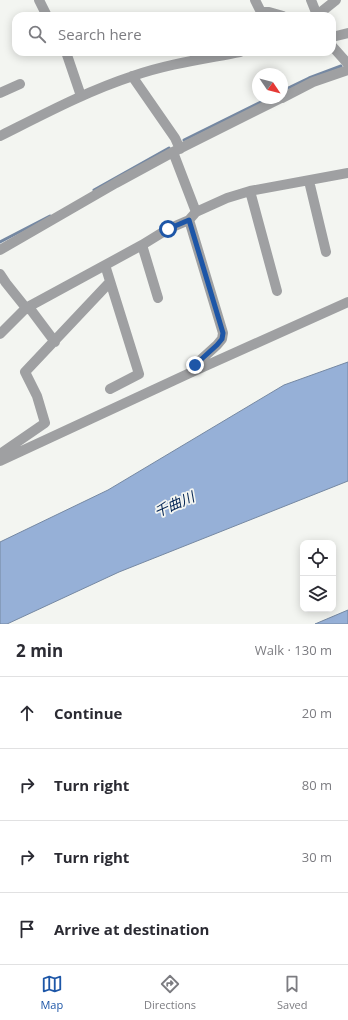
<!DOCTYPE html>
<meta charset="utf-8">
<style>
body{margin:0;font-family:"Open Sans","Noto Sans JP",sans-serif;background:#f2f2f3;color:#2b2b33}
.controls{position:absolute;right:12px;bottom:12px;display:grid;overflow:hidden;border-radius:8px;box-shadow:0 2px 10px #0003}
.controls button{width:36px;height:36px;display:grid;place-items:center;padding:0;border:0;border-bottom:1px solid #e1e1e2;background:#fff;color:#2b2b33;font:20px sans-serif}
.compass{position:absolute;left:252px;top:68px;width:36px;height:36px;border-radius:50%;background:#fff;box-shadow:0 2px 10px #0003;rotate:125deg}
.stop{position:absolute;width:12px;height:12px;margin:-9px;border:3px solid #1d56a7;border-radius:50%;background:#fff}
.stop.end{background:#1d56a7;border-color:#fff;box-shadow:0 1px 4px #0008}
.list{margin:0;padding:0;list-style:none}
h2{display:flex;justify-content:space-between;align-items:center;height:52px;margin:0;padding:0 16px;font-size:17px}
h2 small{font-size:13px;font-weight:400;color:#7c7c81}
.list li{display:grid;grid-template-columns:26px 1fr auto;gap:12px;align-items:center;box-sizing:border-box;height:72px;padding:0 16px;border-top:1px solid #e1e1e2}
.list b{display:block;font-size:15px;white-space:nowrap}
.list em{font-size:13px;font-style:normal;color:#7c7c81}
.icon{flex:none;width:22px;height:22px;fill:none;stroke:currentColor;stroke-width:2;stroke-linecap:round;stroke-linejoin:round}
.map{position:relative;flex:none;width:348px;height:624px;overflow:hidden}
.search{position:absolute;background:#fff;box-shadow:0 2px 10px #0003;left:12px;right:12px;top:12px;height:44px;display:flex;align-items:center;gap:10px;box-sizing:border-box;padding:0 14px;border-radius:12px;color:#7c7c81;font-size:15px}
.sheet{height:340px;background:#fff}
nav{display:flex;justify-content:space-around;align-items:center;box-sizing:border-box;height:56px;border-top:1px solid #e1e1e2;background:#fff;font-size:11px;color:#7c7c81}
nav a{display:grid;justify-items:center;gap:2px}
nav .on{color:#1d56a7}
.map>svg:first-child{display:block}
.water{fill:#96b0d7;stroke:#7588a2}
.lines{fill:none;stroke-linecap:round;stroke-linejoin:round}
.stream{stroke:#7588a2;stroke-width:3}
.minor{stroke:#9fa0a2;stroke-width:10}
.route{stroke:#1d56a7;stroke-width:5}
.labels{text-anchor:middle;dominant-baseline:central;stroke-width:3.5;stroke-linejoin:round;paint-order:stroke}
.water-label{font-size:14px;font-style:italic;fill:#062756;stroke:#f3f5f1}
</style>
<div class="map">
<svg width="348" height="624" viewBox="0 0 348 624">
<rect width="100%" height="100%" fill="#f3f5f1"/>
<path class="water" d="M 348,362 L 348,481 L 119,572 L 7,624 L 0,624 L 0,542 L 108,490 L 284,385 Z
M 348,610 L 348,624 L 315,624 Z"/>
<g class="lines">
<path class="stream" d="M 282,91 L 309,78 L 341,66
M 184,140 L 269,98
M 94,190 L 169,148
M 0,242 L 50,216"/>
<path class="minor" d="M 39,0 L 47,16
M 255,0 L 261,12 L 260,16
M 311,0 L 317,15
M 261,12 L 269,12 L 283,16
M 316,16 L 336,0
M 332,37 L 348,33
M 332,46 L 348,64
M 66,52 L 81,96
M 132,76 L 175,138 L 180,149
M 0,93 L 20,84
M 282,98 L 313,82 L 348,70
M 0,136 C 44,114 87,91 133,76 C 167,64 204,59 240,52
M 173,152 L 196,212
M 309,181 L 326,252
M 250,191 L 277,291
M 189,220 L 223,333 L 222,339 L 217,345 L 195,365 L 192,372
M 142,245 L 158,298
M 0,250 L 116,183 L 173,152 L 281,98
M 105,265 L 139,374 L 110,389
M 0,274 L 6,283 L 26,308 L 31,310 L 55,342
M 0,334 L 26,308 L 39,301 L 142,245 L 168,229 L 189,220 L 196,212 L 227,198 L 250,191 L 348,173
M 0,454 L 45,423 L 37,396 L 25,372 L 109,283
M 0,461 L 192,372 L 348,302"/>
</g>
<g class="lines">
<path class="route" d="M 168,229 L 189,220 L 223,333 L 222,339 L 217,345 L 195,365"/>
</g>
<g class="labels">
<g class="water-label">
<text transform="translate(174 504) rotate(-24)">千曲川</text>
</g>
</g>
</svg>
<div class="controls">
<button><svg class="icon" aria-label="locate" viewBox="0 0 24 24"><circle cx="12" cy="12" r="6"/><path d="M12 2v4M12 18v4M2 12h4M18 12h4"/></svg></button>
<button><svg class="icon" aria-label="layers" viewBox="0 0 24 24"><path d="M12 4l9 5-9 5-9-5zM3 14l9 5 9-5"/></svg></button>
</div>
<svg class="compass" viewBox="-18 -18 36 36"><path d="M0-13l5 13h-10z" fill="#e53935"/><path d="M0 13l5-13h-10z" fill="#7c7c81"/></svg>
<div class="stop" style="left:168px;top:229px"></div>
<div class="stop end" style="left:195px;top:365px"></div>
<div class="search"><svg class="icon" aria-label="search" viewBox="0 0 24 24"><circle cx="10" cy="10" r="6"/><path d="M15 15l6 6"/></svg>Search here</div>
</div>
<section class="sheet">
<h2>2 min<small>Walk · 130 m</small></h2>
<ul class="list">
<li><svg class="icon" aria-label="ahead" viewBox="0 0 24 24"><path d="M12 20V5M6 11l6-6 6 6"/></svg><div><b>Continue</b></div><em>20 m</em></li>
<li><svg class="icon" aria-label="right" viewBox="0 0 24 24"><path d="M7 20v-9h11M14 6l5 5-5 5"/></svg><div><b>Turn right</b></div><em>80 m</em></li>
<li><svg class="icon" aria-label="right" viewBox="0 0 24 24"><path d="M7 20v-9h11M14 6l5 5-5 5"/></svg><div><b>Turn right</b></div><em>30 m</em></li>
<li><svg class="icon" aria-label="arrive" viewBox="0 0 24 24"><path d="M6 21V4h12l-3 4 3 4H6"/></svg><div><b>Arrive at destination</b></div></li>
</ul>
</section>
<nav>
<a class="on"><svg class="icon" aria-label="map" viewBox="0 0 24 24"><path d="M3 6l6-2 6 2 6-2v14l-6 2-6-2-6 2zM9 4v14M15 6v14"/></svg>Map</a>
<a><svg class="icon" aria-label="directions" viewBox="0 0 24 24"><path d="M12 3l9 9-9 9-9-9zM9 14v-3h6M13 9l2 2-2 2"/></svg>Directions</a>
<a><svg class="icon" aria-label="saved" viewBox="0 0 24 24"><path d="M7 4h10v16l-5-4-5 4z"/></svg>Saved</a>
</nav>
